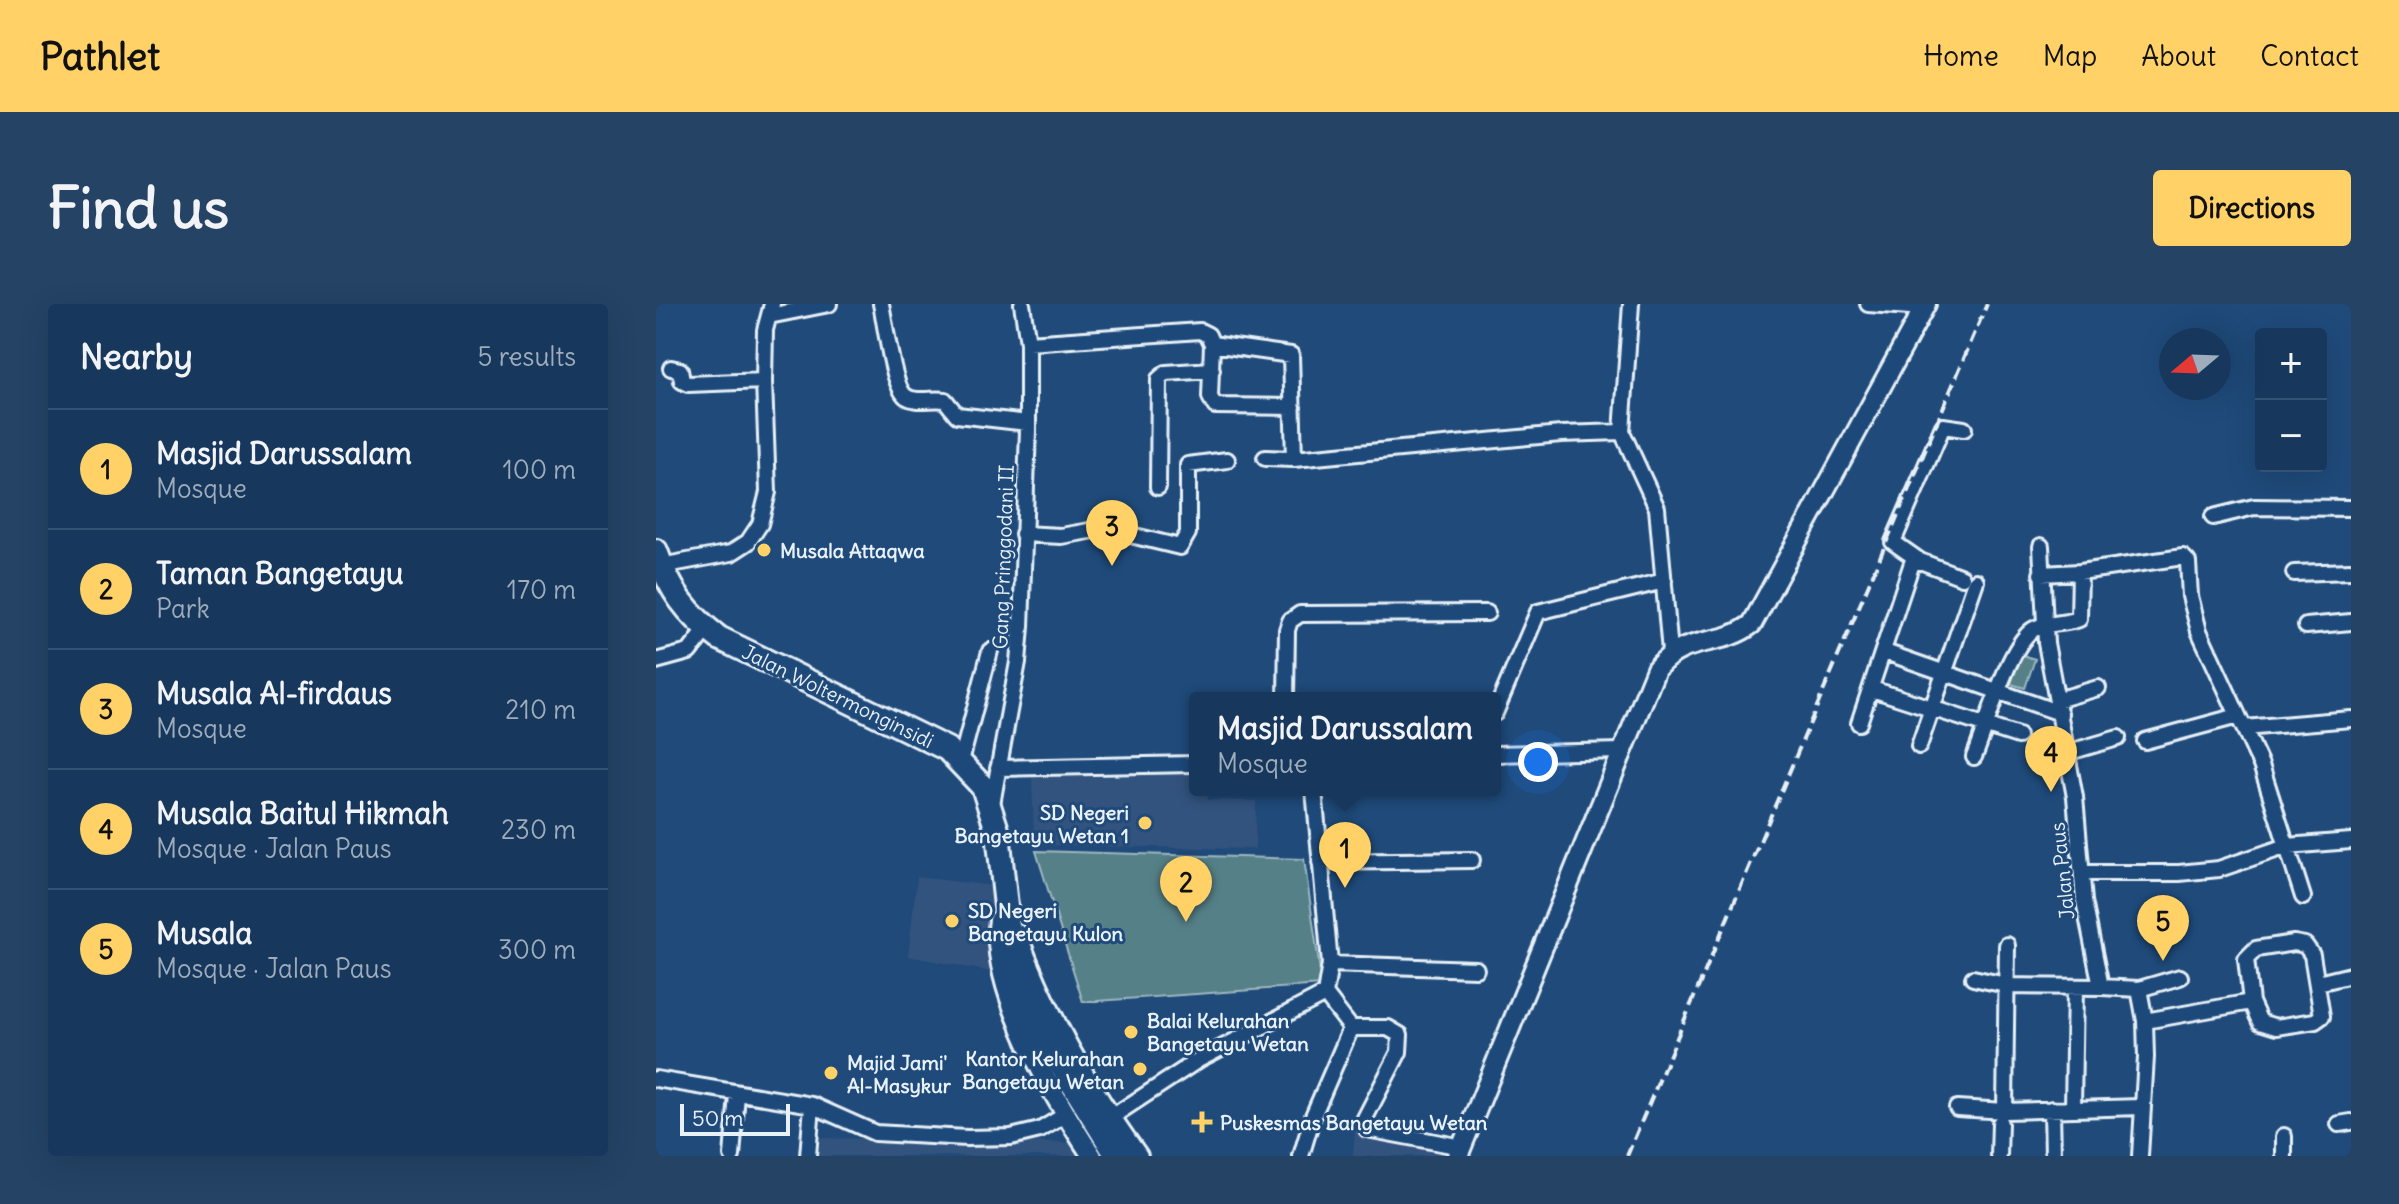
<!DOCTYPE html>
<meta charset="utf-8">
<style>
body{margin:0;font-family:Delius,sans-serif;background:#244365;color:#f1f3f6}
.controls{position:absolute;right:24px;top:24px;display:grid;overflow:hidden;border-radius:8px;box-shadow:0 8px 32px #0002}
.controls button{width:72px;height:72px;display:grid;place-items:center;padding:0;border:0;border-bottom:2px solid #365272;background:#17385c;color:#f1f3f6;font:40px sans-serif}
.compass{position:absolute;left:1503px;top:24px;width:72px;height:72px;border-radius:50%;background:#17385c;box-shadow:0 8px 32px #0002;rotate:251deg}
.scale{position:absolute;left:24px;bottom:20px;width:110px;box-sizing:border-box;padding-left:8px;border:4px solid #e8f1f8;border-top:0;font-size:22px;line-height:28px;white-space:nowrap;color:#e8f1f8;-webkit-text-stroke:6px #1f4a7a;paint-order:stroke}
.you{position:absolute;left:882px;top:458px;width:28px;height:28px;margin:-20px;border:6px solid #fff;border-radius:50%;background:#1a73e8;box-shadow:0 0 0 12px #1a73e833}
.badge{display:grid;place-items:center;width:52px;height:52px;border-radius:50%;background:#ffd166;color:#111;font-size:26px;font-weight:700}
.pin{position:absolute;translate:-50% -66px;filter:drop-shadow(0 2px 4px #0008)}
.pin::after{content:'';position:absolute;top:42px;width:28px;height:24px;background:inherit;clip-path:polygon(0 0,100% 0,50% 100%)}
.popup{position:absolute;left:533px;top:388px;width:312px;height:104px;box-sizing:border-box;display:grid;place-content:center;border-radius:8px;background:#17385c;filter:drop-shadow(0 2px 6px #0005);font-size:26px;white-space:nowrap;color:#9eacbb}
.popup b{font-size:30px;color:#f1f3f6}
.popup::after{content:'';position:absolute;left:50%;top:100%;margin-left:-16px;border:16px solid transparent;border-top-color:#17385c}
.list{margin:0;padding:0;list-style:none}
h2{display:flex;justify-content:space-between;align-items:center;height:104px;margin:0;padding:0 32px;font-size:34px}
h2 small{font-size:26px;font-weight:400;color:#9eacbb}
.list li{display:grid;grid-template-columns:52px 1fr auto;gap:24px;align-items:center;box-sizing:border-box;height:120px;padding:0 32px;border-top:2px solid #365272}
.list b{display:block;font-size:30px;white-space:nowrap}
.list p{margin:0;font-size:26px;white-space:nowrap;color:#9eacbb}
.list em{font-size:26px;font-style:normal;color:#9eacbb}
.map{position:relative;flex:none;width:1695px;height:852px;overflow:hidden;border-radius:8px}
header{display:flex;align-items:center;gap:48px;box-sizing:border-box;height:112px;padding:0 40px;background:#ffd166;color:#111}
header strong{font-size:38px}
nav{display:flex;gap:44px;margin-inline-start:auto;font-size:28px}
.intro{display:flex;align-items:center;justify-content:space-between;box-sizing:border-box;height:192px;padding:0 48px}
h1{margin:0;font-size:56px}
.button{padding:20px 36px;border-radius:8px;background:#ffd166;color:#111;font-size:28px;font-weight:700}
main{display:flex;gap:48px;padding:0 48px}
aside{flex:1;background:#17385c;border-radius:8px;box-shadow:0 8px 32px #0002}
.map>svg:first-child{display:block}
.built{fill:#33537e}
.green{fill:#558088;stroke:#9eb8c0;stroke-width:2}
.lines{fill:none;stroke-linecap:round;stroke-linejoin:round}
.minor-casing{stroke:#e8f1f8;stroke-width:20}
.tertiary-casing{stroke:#e8f1f8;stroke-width:24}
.secondary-casing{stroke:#e8f1f8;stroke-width:28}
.minor{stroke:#1f4a7a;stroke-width:14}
.tertiary{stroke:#1f4a7a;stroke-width:18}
.secondary{stroke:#1f4a7a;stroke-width:22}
.rail{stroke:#e8f1f8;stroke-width:4;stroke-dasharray:12 6;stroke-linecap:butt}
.poi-dot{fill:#ffd166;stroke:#1f4a7a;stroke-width:3}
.labels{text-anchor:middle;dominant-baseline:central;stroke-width:6;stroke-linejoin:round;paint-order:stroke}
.poi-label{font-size:20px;font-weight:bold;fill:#e8f1f8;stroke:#1f4a7a;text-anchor:start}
.street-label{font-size:20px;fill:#e8f1f8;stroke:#1f4a7a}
</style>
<header>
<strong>Pathlet</strong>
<nav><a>Home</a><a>Map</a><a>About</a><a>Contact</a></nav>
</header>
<div class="intro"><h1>Find us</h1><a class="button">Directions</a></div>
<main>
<aside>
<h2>Nearby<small>5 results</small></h2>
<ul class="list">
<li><span class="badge">1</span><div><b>Masjid Darussalam</b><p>Mosque</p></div><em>100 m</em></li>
<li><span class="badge">2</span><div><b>Taman Bangetayu</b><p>Park</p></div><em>170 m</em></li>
<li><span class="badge">3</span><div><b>Musala Al-firdaus</b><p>Mosque</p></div><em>210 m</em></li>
<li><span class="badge">4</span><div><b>Musala Baitul Hikmah</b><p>Mosque · Jalan Paus</p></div><em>230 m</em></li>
<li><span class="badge">5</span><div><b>Musala</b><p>Mosque · Jalan Paus</p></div><em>300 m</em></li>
</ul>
</aside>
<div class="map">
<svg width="1695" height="852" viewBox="0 0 1695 852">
<rect width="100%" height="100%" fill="#1f4a7a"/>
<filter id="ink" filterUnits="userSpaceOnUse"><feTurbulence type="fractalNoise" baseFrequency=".0125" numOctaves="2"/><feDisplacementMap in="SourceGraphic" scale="16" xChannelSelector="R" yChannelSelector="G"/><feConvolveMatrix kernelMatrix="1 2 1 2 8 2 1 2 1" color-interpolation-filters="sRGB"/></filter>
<g filter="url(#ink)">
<path class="built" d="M 539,466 L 539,486 L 551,486 L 552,496 L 600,497 L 599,545 L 378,541 L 376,471 L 451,473 Z
M 261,573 L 338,582 L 335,668 L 252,652 Z
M 699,825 L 797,846 L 794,852 L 697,852 Z
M 164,834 L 415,839 L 422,852 L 163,852 Z"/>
<path class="green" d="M 1365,351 L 1379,355 L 1369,384 L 1355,380 Z
M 380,547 L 648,555 L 666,681 L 427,698 Z"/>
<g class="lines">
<defs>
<path id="minor" d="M 225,0 C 229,17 237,86 251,93 C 260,99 278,94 289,96 L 301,111 L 372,119
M 975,0 L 966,128 L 1001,204 L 1014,348
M 1212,0 L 1268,4
M 113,12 L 173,0
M 372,39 L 544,27 L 552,31 L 556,40 L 635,51 L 638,155
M 556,40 L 554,93 L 559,102 L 637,103
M 15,64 L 24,66 L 26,77 L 32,80 L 108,77
M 609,154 L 638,155 L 905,130 L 966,128
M 502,183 L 503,75 L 510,69 L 556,66
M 1557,213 L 1598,203 L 1695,204
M 367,230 L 405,232 L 439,226 L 458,227 L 524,243 L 532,229 L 532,161 L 571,156
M 1385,242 L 1390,339 L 1419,493 L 1428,597 L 1445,683 L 1483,685 L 1489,717 L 1490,753 L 1484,852
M 1264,257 L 1237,238 L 1287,122 L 1308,125
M 5,262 L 75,249 L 92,238 L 104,220 L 112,188 L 108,77 L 109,26 L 116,0
M 1638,269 L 1695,267
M 1385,270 L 1424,268 L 1527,253 L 1532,258 L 1534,292 L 1543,327 L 1605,461 L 1647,593
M 1650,322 L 1695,318
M 1229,348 L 1404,409
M 0,357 L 33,348 L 51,325
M 1216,385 L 1362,432
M 630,394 L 631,326 L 634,317 L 644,310 L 831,309
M 1401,396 L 1442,384
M 839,409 L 882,308 L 1008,277
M 1203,419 L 1256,259 L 1264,257 L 1306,273
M 1588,424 L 1695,415
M 1489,437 L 1582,412
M 1263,442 L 1320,277
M 1410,449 L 1462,434
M 839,450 L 966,447
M 1318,453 C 1331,422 1350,348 1375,327 C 1386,318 1409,321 1423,315 L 1424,268
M 305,457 L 334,347
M 342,464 L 539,460
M 336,500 L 362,358 L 365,323 L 372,126 L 372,39 L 366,0
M 664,558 L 816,556
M 1426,569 L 1523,569 L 1563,565 L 1631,542 L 1695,537
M 1638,639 L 1649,641 L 1656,651 L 1666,712 L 1659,717 L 1620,723 L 1604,718 L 1595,698 L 1590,655 L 1600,645 Z
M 674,660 L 820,665
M 1317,674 L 1350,681
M 1662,679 L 1695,671
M 1350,682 L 1445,683
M 1483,685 L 1524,673
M 669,690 L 695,724 L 732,724 L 744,731 L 743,748 L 708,816 L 711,825 L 806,843
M 1489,717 L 1595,698
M 0,775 L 156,801 L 219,829 L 311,834 L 355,833 L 384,826 L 409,811
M 1301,804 L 1349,807 L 1485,803
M 1417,804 L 1419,683
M 1396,805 L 1397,852
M 1349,807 L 1351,641
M 454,814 L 544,755 L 669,690 L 674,660 L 658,486
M 1683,820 L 1695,818
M 1628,832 L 1628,852
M 76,852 L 81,790
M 152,852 L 156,801
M 645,852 L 657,812 L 695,724
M 1343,852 L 1344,819"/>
<path id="tertiary" d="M 343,616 C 332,684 400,797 436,852
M 361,630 C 391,711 431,782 482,852
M 802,852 L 1000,365 C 1030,329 1064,345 1096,320 L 1270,0"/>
<path id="secondary" d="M 0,247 C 13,285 31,310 63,334 L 291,445 L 327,483 L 342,529 L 354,639 L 369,690 L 390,737 L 461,852"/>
</defs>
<use href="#minor" class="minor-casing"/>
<use href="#tertiary" class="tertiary-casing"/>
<use href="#secondary" class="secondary-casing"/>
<use href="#minor" class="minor"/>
<use href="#tertiary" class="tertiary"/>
<use href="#secondary" class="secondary"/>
<path class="rail" d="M 971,852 L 1331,0"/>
</g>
</g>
<g class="poi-dot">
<circle cx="108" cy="246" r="8"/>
<circle cx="489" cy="519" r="8"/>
<circle cx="296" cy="617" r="8"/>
<circle cx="475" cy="728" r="8"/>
<circle cx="484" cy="765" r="8"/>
<circle cx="175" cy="769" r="8"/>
<path d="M542 806h8v8h8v8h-8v8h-8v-8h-8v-8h8z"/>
</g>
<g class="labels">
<g class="poi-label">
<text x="124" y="246">Musala Attaqwa</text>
<text x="473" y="508" text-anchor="end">SD Negeri<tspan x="473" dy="23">Bangetayu Wetan 1</tspan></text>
<text x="312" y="606">SD Negeri<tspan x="312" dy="23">Bangetayu Kulon</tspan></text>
<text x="491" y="716">Balai Kelurahan<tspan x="491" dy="23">Bangetayu Wetan</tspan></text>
<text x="468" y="754" text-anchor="end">Kantor Kelurahan<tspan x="468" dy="23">Bangetayu Wetan</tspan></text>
<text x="191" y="758">Majid Jami'<tspan x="191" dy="23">Al-Masykur</tspan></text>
<text x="564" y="818">Puskesmas Bangetayu Wetan</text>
</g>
<g class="street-label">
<text transform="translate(347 253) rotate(-88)">Gang Pringgodani II</text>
<text transform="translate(182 392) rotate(26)">Jalan Woltermonginsidi</text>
<text transform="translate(1406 567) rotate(-96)">Jalan Paus</text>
</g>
</g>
</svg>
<div class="controls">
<button>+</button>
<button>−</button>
</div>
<svg class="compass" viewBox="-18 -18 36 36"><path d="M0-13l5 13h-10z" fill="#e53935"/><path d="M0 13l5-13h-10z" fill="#9eacbb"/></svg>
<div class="scale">50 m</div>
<div class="you"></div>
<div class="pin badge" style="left:689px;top:584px">1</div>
<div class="popup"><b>Masjid Darussalam</b>Mosque</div>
<div class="pin badge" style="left:530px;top:618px">2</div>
<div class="pin badge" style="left:456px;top:262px">3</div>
<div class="pin badge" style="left:1395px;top:488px">4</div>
<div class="pin badge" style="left:1507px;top:657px">5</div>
</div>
</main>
